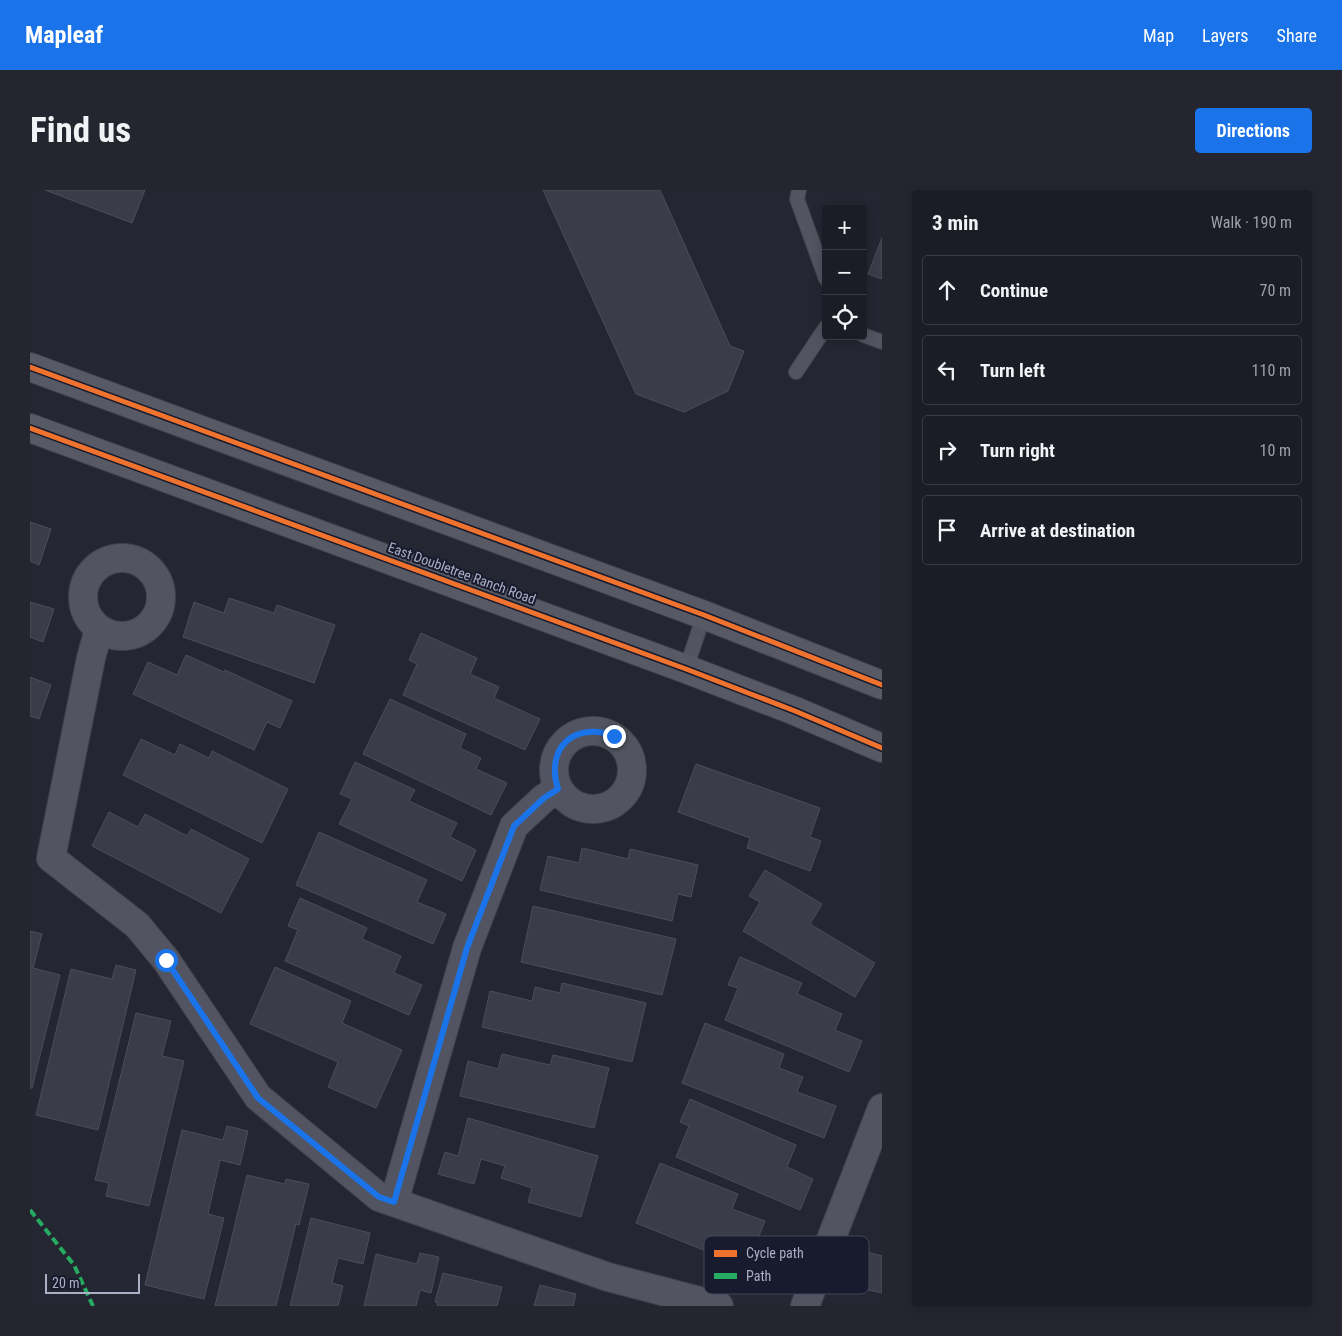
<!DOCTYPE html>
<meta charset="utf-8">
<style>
body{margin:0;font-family:"Roboto Condensed",sans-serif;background:#24252e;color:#f1f3f6}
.controls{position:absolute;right:15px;top:15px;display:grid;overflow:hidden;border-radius:5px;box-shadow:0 2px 12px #0003}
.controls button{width:45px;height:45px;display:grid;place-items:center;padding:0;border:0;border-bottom:1px solid #393a43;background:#1b1c26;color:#f1f3f6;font:25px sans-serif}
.scale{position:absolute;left:15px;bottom:12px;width:95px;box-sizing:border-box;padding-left:5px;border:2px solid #abafc6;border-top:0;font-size:14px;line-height:18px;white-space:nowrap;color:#abafc6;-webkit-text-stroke:4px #171b2d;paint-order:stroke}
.stop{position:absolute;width:15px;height:15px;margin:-11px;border:4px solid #1a73e8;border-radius:50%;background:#fff}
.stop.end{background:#1a73e8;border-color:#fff;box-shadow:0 1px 5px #0008}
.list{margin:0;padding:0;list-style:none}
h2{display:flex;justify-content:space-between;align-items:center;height:65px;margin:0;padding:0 20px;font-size:21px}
h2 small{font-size:16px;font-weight:400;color:#a0a1a7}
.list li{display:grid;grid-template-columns:32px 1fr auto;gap:15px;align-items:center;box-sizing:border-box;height:70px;margin:0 10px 10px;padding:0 10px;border:1px solid #393a43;border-radius:5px}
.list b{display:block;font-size:19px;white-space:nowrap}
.list em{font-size:16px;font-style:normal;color:#a0a1a7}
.icon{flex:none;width:28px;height:28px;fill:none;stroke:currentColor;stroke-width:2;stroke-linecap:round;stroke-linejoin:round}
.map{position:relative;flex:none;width:852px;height:1116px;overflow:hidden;border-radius:5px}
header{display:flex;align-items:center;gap:30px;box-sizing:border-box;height:70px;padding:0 25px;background:#1a73e8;color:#fff}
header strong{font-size:24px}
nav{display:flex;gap:28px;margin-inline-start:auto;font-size:18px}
.intro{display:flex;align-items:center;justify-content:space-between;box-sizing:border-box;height:120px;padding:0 30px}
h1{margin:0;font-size:35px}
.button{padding:12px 22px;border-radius:5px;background:#1a73e8;color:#fff;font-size:18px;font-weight:700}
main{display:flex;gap:30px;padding:0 30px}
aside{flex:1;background:#1b1c26;border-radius:5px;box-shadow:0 2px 12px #0003}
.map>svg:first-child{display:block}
.building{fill:#3a3c47;stroke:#4b4e5a}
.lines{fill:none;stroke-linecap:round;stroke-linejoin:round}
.service-casing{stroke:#3f404a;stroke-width:16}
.minor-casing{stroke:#3f404a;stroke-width:30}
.secondary-casing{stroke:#3e414c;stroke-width:30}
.service{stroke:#525561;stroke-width:14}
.minor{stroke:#525561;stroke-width:28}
.secondary{stroke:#575a65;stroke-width:28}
.quiet{stroke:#26ab63;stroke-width:4;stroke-dasharray:8 4;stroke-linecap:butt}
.cycleway-casing{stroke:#171b2d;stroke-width:8}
.cycleway{stroke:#ef722f;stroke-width:5}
.route{stroke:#1a73e8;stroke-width:6}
.labels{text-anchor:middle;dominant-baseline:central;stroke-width:4;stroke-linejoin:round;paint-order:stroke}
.street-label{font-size:14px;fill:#abafc6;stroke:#171b2d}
.key{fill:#171b2d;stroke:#43475b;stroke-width:1}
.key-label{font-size:14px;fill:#abafc6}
</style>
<header>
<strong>Mapleaf</strong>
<nav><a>Map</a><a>Layers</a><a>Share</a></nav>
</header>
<div class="intro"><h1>Find us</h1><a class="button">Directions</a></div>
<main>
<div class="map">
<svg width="852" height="1116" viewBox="0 0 852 1116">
<rect width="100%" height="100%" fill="#242632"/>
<path class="building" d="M 15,0 L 115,0 L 102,33 Z
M 513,0 L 630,0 L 700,156 L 714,161 L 698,201 L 654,222 L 606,204 Z
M 852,48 L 852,89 L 838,84 Z
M 0,332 L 21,339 L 9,375 L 0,371 Z
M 199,408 L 244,423 L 247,415 L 305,435 L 284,493 L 153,447 L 164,412 L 194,423 Z
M 0,412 L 24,419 L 13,452 L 0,447 Z
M 391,443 L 447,468 L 440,484 L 469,497 L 464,508 L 510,529 L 495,560 L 373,505 L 387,474 L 379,470 Z
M 156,465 L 194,482 L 195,480 L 262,511 L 250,538 L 237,532 L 224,560 L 103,504 L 118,472 L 147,485 Z
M 0,487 L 21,495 L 9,529 L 0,526 Z
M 360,509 L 436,544 L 430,558 L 451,568 L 446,579 L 477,593 L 461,625 L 333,564 Z
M 111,549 L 145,565 L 150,554 L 179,568 L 182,561 L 258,599 L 232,653 L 93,585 Z
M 325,572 L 385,600 L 379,611 L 427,633 L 420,647 L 446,660 L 432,691 L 309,634 L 322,609 L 310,604 Z
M 666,574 L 790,618 L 780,647 L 791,651 L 780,681 L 717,658 L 720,648 L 648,622 Z
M 79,622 L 108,637 L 115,624 L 157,646 L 161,639 L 219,669 L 191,723 L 62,656 Z
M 289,642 L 397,690 L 387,712 L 416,724 L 403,754 L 266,695 Z
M 552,658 L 598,669 L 600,659 L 668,675 L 661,707 L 648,704 L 642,731 L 510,700 L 518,666 L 549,673 Z
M 735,680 L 792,714 L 780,734 L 845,773 L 825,807 L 713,741 L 730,712 L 719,706 Z
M 270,708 L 337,738 L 332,749 L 371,766 L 364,783 L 392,795 L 379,825 L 255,771 L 268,740 L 258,736 Z
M 503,716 L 646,749 L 632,805 L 491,772 Z
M 0,741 L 12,744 L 3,778 L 30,785 L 2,898 L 0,898 Z
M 710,767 L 772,793 L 767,804 L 812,824 L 805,840 L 832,851 L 819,882 L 695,830 L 708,798 L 698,795 Z
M 86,775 L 106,780 L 68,940 L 6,925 L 41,779 L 82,789 Z
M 245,777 L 321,811 L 312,833 L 372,860 L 346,918 L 298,897 L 308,872 L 220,834 Z
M 532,793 L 616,813 L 602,872 L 452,837 L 460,801 L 502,811 L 505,797 L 530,803 Z
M 106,823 L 141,831 L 132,866 L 154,871 L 119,1016 L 76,1006 L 79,993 L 65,990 Z
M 675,833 L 754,864 L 749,878 L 773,887 L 767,902 L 806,916 L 794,948 L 652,893 Z
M 472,864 L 520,875 L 523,865 L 579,878 L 564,938 L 430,906 L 438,871 L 468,879 Z
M 660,909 L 766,955 L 757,977 L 783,989 L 770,1020 L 646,967 L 659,936 L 650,932 Z
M 438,928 L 568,966 L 551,1027 L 498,1012 L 502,998 L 471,988 L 475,976 L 451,969 L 444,994 L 408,984 L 415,962 L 428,966 Z
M 197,936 L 218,941 L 210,975 L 190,970 L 178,1024 L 194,1028 L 174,1109 L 115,1095 L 152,940 L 193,950 Z
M 630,973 L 708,1004 L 702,1019 L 735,1031 L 729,1046 L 758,1057 L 746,1089 L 606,1033 Z
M 217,985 L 255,994 L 256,989 L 279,994 L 269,1035 L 266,1034 L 246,1116 L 185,1116 Z
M 281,1028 L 340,1043 L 333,1074 L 308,1068 L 302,1093 L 313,1096 L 308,1116 L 260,1116 Z
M 830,1060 L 852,1066 L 852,1103 L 821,1096 Z
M 390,1063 L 409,1067 L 401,1103 L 390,1100 L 386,1116 L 334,1116 L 346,1064 L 387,1074 Z
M 413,1083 L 472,1097 L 467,1116 L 407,1116 L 408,1113 L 405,1112 Z
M 510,1095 L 546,1104 L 543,1116 L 504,1116 Z"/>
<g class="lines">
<defs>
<path id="service" d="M 769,0 L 767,9 L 796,89
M 833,145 L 852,152
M 766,182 L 796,137
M 656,479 L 674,425"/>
<path id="minor" d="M53 407a39 39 0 1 1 78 0a39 39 0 1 1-78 0Z
M 69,439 L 61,468 L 21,668 L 107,735 L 136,770 L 228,907 L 349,1007 L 578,1087 L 689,1116
M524 580a39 39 0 1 1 78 0a39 39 0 1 1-78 0Z
M 364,1012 L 437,758 L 484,636 L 514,608 L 528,599
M 775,1116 L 852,918"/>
<path id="secondary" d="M 0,177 L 674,425 L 852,495
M 0,238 L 656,479 L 765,521 L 852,558"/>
</defs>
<use href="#service" class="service-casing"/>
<use href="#minor" class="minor-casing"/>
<use href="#secondary" class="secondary-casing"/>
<use href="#service" class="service"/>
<use href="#minor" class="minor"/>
<use href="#secondary" class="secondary"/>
<path class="quiet" d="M 0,1020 L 44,1075 L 63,1116"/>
<defs>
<path id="cycleway" d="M 0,177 L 674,425 L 852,495
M 0,238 L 656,479 L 765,521 L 852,558"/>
</defs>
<use href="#cycleway" class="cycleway-casing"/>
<use href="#cycleway" class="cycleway"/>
</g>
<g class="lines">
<path class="route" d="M 136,770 L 228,908 L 349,1007 L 364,1012 L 437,758 L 484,636 L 514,608 L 528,599 C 515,558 544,531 584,546"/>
</g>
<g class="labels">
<g class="street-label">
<text transform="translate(432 383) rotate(20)">East Doubletree Ranch Road</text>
</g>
</g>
<rect x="674" y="1046" width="165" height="58" rx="8" class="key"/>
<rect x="684" y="1060" width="23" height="7" fill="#ef722f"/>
<rect x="684" y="1083" width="23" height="6" fill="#26ab63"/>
<g class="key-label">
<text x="716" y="1068">Cycle path</text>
<text x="716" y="1091">Path</text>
</g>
</svg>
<div class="controls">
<button>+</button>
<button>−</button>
<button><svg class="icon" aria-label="locate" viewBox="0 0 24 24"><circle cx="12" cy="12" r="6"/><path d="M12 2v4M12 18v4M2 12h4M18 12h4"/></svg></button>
</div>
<div class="scale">20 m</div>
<div class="stop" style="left:136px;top:770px"></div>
<div class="stop end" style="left:584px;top:546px"></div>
</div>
<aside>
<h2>3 min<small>Walk · 190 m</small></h2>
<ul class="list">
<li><svg class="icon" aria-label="ahead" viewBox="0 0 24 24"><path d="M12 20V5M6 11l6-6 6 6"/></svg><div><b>Continue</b></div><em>70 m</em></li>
<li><svg class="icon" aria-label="left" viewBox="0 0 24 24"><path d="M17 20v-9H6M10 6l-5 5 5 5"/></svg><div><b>Turn left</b></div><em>110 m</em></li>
<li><svg class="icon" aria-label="right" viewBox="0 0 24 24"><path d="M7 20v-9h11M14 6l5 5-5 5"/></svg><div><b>Turn right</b></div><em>10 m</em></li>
<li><svg class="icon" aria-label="arrive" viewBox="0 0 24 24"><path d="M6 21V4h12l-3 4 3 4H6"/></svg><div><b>Arrive at destination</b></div></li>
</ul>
</aside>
</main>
